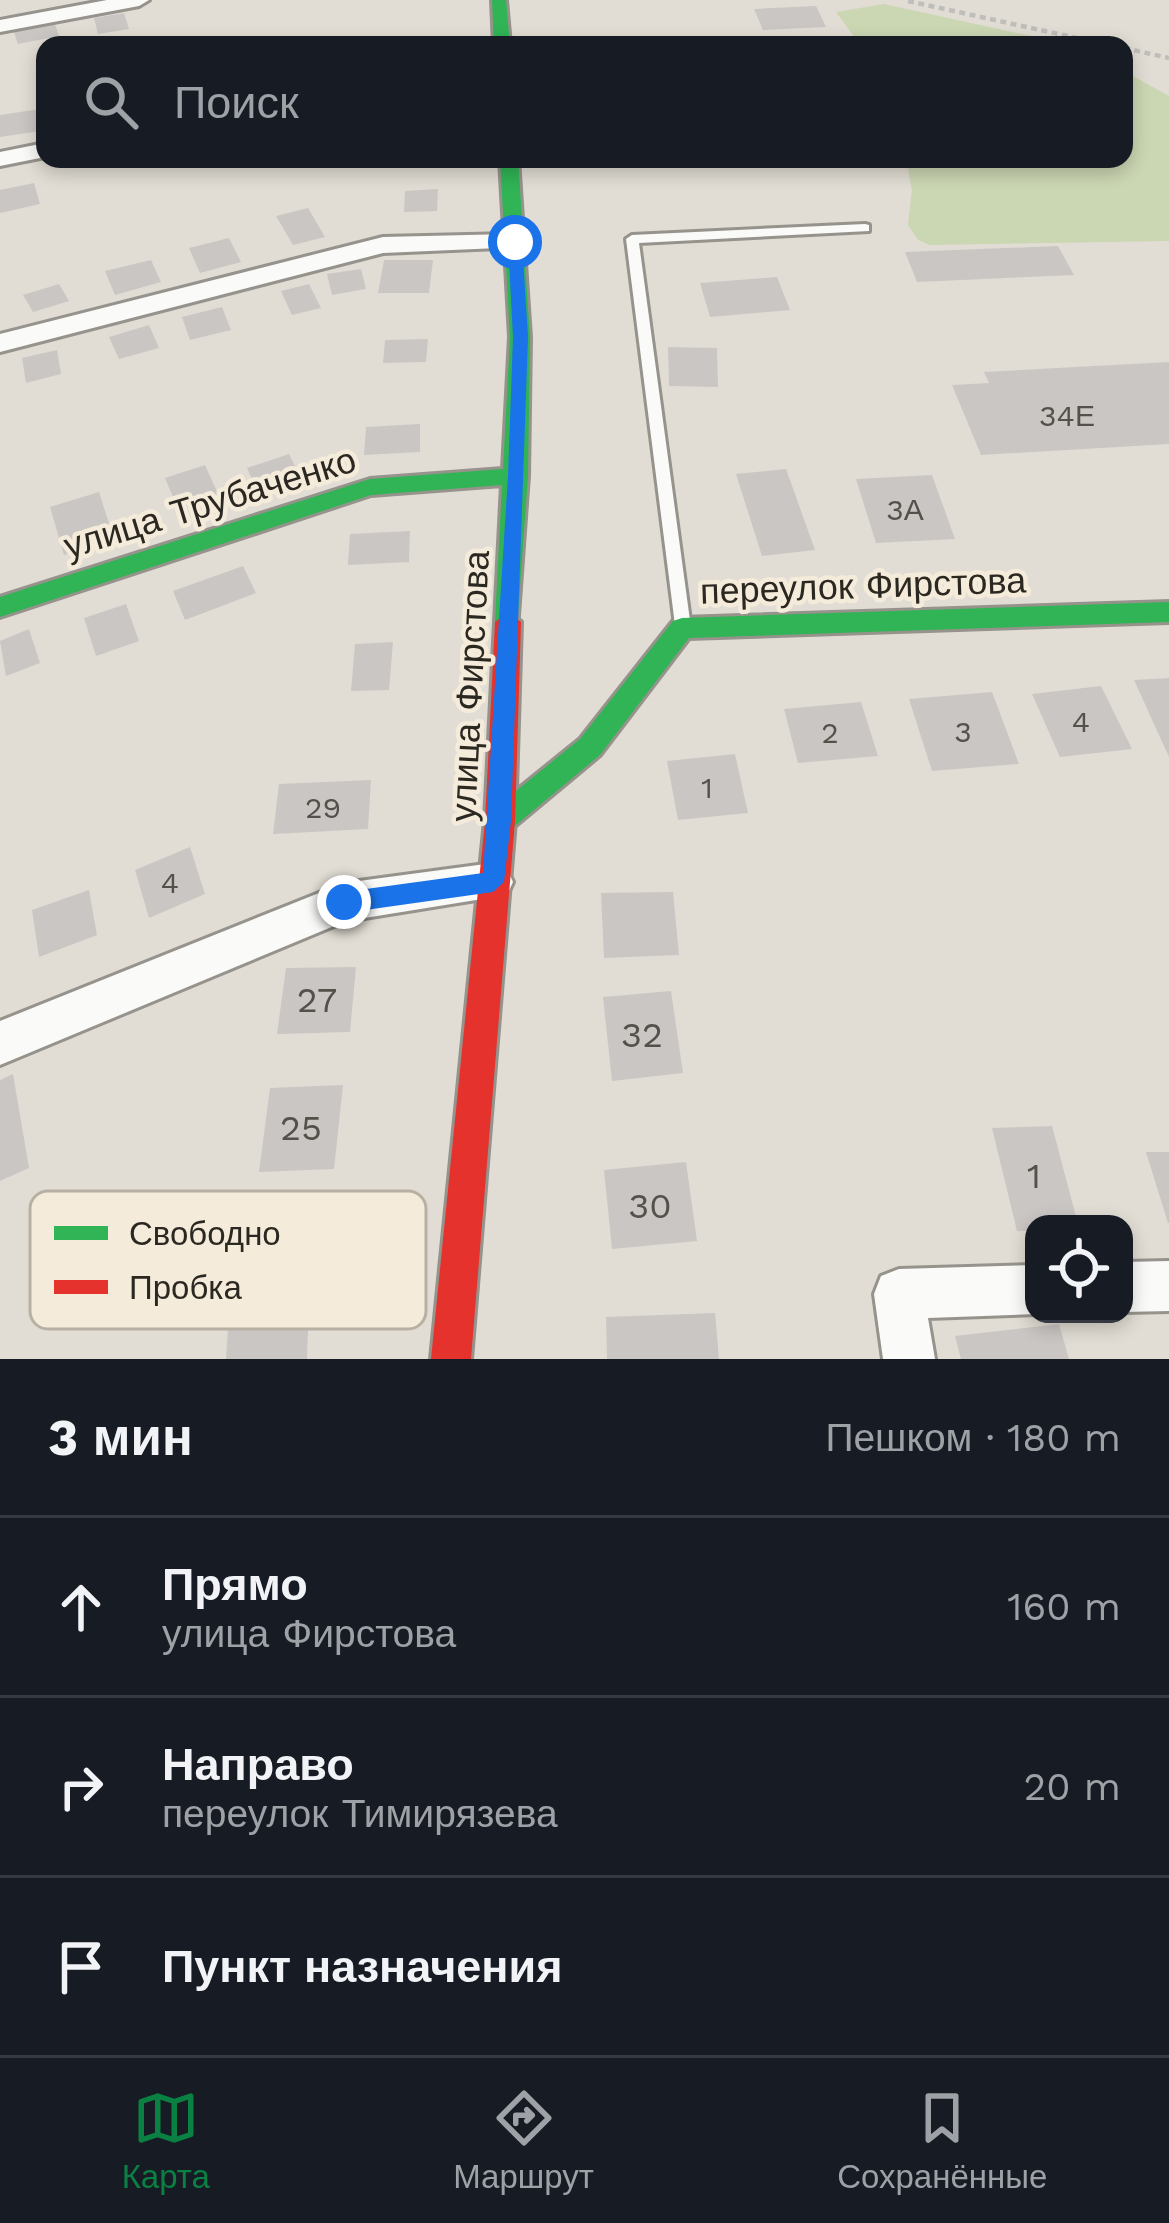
<!DOCTYPE html>
<html lang="ru">
<meta charset="utf-8">
<style>
body{margin:0;font-family:"Work Sans",sans-serif;background:#242831;color:#f1f3f6}
.controls{position:absolute;right:36px;bottom:36px;display:grid;overflow:hidden;border-radius:24px;box-shadow:0 6px 18px #0003}
.controls button{width:108px;height:108px;display:grid;place-items:center;padding:0;border:0;border-bottom:3px solid #363941;background:#171b24;color:#f1f3f6;font:60px sans-serif}
.stop{position:absolute;width:36px;height:36px;margin:-27px;border:9px solid #1a73e8;border-radius:50%;background:#fff}
.stop.end{background:#1a73e8;border-color:#fff;box-shadow:0 3px 12px #0008}
.list{margin:0;padding:0;list-style:none}
h2{display:flex;justify-content:space-between;align-items:center;height:156px;margin:0;padding:0 48px;font-size:51px}
h2 small{font-size:39px;font-weight:400;color:#9ea1a6}
.list li{display:grid;grid-template-columns:78px 1fr auto;gap:36px;align-items:center;box-sizing:border-box;height:180px;padding:0 48px;border-top:3px solid #363941}
.list b{display:block;font-size:45px;white-space:nowrap}
.list p{margin:0;font-size:39px;white-space:nowrap;color:#9ea1a6}
.list em{font-size:39px;font-style:normal;color:#9ea1a6}
.icon{flex:none;width:66px;height:66px;fill:none;stroke:currentColor;stroke-width:2;stroke-linecap:round;stroke-linejoin:round}
.map{position:relative;flex:none;width:1169px;height:1359px;overflow:hidden}
.search{position:absolute;background:#171b24;box-shadow:0 6px 18px #0003;left:36px;right:36px;top:36px;height:132px;display:flex;align-items:center;gap:30px;box-sizing:border-box;padding:0 42px;border-radius:24px;color:#9ea1a6;font-size:45px}
.sheet{height:696px;background:#171b24}
nav{display:flex;justify-content:space-around;align-items:center;box-sizing:border-box;height:168px;border-top:3px solid #363941;background:#171b24;font-size:33px;color:#9ea1a6}
nav a{display:grid;justify-items:center;gap:6px}
nav .on{color:#0b8043}
.map>svg:first-child{display:block}
.green{fill:#cbd6b2}
.building{fill:#cac6c4}
.lines{fill:none;stroke-linecap:round;stroke-linejoin:round}
.lane-casing{stroke:#96938c;stroke-width:6}
.street-casing{stroke:#96938c;stroke-width:6}
.fast-casing{stroke:#96938c;stroke-width:6}
.jam-casing{stroke:#96938c;stroke-width:6}
.path{stroke:#c0bebb;stroke-width:4.5;stroke-dasharray:6 4.5;stroke-linecap:butt}
.lane{fill:#fafaf9;fill-rule:evenodd}
.street{fill:#fafaf9;fill-rule:evenodd}
.fast{fill:#30b455;fill-rule:evenodd}
.jam{fill:#e5322d;fill-rule:evenodd}
.route{fill:#1a73e8}
.labels{text-anchor:middle;dominant-baseline:central;stroke-width:9;stroke-linejoin:round;paint-order:stroke}
.number-label{font-size:30px;fill:#54504a}
.street-label{font-size:36px;fill:#2b2821;stroke:#f4ebdb}
.near-number-label{font-size:36px;fill:#54504a}
.key{fill:#f4ebdb;stroke:#b8b0a3;stroke-width:3}
.key-label{font-size:33px;fill:#2b2821}
</style>
<div class="map">
<svg width="1169" height="1359" viewBox="0 0 1169 1359">
<rect width="100%" height="100%" fill="#e1ddd4"/>
<path class="green" d="M 884,4 L 1045,39 L 1061,45 L 860,45 L 836,12 Z
M 1124,71 L 1169,96 L 1169,241 L 930,245 L 918,240 L 908,225 L 912,190 L 906,159 L 1124,159 Z"/>
<path class="building" d="M 816,6 L 826,27 L 763,30 L 754,9 Z
M 124,13 L 129,29 L 98,34 L 94,18 Z
M 55,24 L 59,36 L 18,44 L 14,32 Z
M 40,109 L 41,131 L 0,137 L 0,115 Z
M 34,183 L 40,204 L 0,213 L 0,190 Z
M 438,189 L 437,211 L 404,212 L 405,191 Z
M 308,208 L 325,237 L 293,245 L 276,216 Z
M 229,238 L 241,262 L 200,273 L 189,248 Z
M 1058,246 L 1074,275 L 917,282 L 905,252 Z
M 151,260 L 161,282 L 115,295 L 105,271 Z
M 384,260 L 433,260 L 429,293 L 378,293 Z
M 361,269 L 366,289 L 332,295 L 327,274 Z
M 777,277 L 790,310 L 710,317 L 700,283 Z
M 59,284 L 69,301 L 33,312 L 23,295 Z
M 309,284 L 321,308 L 292,315 L 281,291 Z
M 222,307 L 231,330 L 190,340 L 182,317 Z
M 149,325 L 159,348 L 119,359 L 109,337 Z
M 428,339 L 426,362 L 383,363 L 385,340 Z
M 668,347 L 717,348 L 718,387 L 669,386 Z
M 57,350 L 61,374 L 26,383 L 22,358 Z
M 1169,362 L 1169,444 L 981,455 L 952,385 L 989,383 L 984,372 Z
M 420,424 L 420,452 L 364,455 L 366,427 Z
M 289,454 L 303,482 L 260,496 L 247,468 Z
M 205,465 L 224,507 L 183,521 L 165,478 Z
M 786,469 L 815,550 L 762,556 L 736,474 Z
M 932,475 L 955,539 L 876,543 L 856,479 Z
M 99,492 L 114,539 L 64,555 L 50,507 Z
M 410,531 L 409,562 L 348,565 L 350,534 Z
M 243,566 L 256,593 L 185,620 L 173,591 Z
M 126,604 L 139,641 L 96,656 L 84,618 Z
M 29,629 L 40,663 L 6,676 L 0,641 Z
M 393,642 L 389,690 L 351,691 L 355,644 Z
M 1169,678 L 1169,757 L 1134,680 Z
M 1101,686 L 1132,749 L 1060,757 L 1032,694 Z
M 992,692 L 1019,764 L 932,771 L 909,699 Z
M 861,702 L 878,756 L 798,763 L 784,709 Z
M 735,754 L 748,813 L 678,820 L 667,761 Z
M 371,780 L 368,829 L 273,834 L 279,784 Z
M 190,847 L 205,894 L 149,918 L 135,870 Z
M 89,890 L 97,935 L 39,957 L 32,910 Z
M 673,892 L 679,955 L 604,958 L 601,893 Z
M 356,967 L 350,1032 L 277,1034 L 286,968 Z
M 671,991 L 683,1073 L 612,1081 L 603,997 Z
M 13,1074 L 29,1168 L 0,1181 L 0,1080 Z
M 343,1085 L 334,1169 L 259,1172 L 270,1088 Z
M 1052,1126 L 1078,1224 L 1034,1224 L 1034,1231 L 1017,1231 L 992,1128 Z
M 1146,1152 L 1169,1152 L 1169,1223 L 1168,1223 Z
M 686,1162 L 697,1241 L 612,1249 L 604,1170 Z
M 311,1246 L 307,1359 L 226,1359 L 233,1254 Z
M 715,1313 L 719,1359 L 607,1359 L 606,1317 Z
M 1059,1324 L 1069,1359 L 961,1359 L 955,1336 Z"/>
<g class="lines">
<defs>
<path id="lane" d="M 865,224 L 869,225 L 869,231 L 639,243 L 691,628 L 682,635 L 676,633 L 626,239 L 632,235 Z"/>
<path id="street" d="M 107,0 L 149,0 L 139,6 L 0,32 L 0,20 Z
M 45,143 L 45,157 L 0,166 L 0,152 Z
M 515,234 L 524,237 L 528,242 L 524,247 L 383,253 L 0,352 L 0,334 L 383,237 Z
M 493,863 L 507,869 L 513,882 L 507,895 L 346,921 L 0,1065 L 0,1021 L 344,883 Z
M 1169,1261 L 1169,1311 L 1124,1312 L 1124,1262 Z
M 1034,1265 L 1037,1314 L 928,1318 L 935,1359 L 883,1359 L 874,1294 L 881,1276 L 899,1269 Z"/>
<path id="fast" d="M 492,0 L 506,0 L 510,45 L 494,45 Z
M 500,159 L 518,159 L 530,337 L 528,476 L 517,629 L 508,632 L 495,622 L 502,485 L 371,495 L 0,617 L 0,597 L 370,479 L 503,469 L 510,337 Z
M 1169,602 L 1169,622 L 689,638 L 600,755 L 510,830 L 500,834 L 490,830 L 485,821 L 490,812 L 580,739 L 673,621 L 682,618 Z"/>
<path id="jam" d="M 508,612 L 521,622 L 515,821 L 471,1359 L 431,1359 L 485,821 L 495,622 Z"/>
</defs>
<use href="#lane" class="lane-casing"/>
<use href="#street" class="street-casing"/>
<use href="#fast" class="fast-casing"/>
<use href="#jam" class="jam-casing"/>
<path class="path" d="M 908,1 L 1109,45
M 1124,48 L 1169,58"/>
<use href="#lane" class="lane"/>
<use href="#street" class="street"/>
<use href="#fast" class="fast"/>
<use href="#jam" class="jam"/>
</g>
<path class="route" d="M 515,238 L 522,242 L 528,337 L 511,821 L 504,882 L 493,892 L 344,913 L 333,902 L 344,892 L 483,873 L 508,476 L 513,337 L 508,242 Z"/>
<g class="labels">
<g class="number-label">
<text x="1067" y="415">34Е</text>
<text x="905" y="509">3А</text>
<text x="1081" y="721">4</text>
<text x="963" y="731">3</text>
<text x="830" y="732">2</text>
<text x="707" y="787">1</text>
<text x="323" y="807">29</text>
<text x="170" y="882">4</text>
</g>
<g class="street-label">
<text transform="translate(210 503) rotate(-17)">улица Трубаченко</text>
<text transform="translate(863 586) rotate(-2)">переулок Фирстова</text>
<text transform="translate(470 686) rotate(-87)">улица Фирстова</text>
</g>
<g class="near-number-label">
<text x="317" y="1000">27</text>
<text x="642" y="1035">32</text>
<text x="301" y="1128">25</text>
<text x="1034" y="1176">1</text>
<text x="650" y="1206">30</text>
</g>
</g>
<rect x="30" y="1191" width="396" height="138" rx="18" class="key"/>
<rect x="54" y="1226" width="54" height="14" fill="#30b455"/>
<rect x="54" y="1280" width="54" height="14" fill="#e5322d"/>
<g class="key-label">
<text x="129" y="1245">Свободно</text>
<text x="129" y="1299">Пробка</text>
</g>
</svg>
<div class="controls">
<button><svg class="icon" aria-label="locate" viewBox="0 0 24 24"><circle cx="12" cy="12" r="6"/><path d="M12 2v4M12 18v4M2 12h4M18 12h4"/></svg></button>
</div>
<div class="stop" style="left:515px;top:242px"></div>
<div class="stop end" style="left:344px;top:902px"></div>
<div class="search"><svg class="icon" aria-label="search" viewBox="0 0 24 24"><circle cx="10" cy="10" r="6"/><path d="M15 15l6 6"/></svg>Поиск</div>
</div>
<section class="sheet">
<h2>3 мин<small>Пешком · 180 m</small></h2>
<ul class="list">
<li><svg class="icon" aria-label="ahead" viewBox="0 0 24 24"><path d="M12 20V5M6 11l6-6 6 6"/></svg><div><b>Прямо</b><p>улица Фирстова</p></div><em>160 m</em></li>
<li><svg class="icon" aria-label="right" viewBox="0 0 24 24"><path d="M7 20v-9h11M14 6l5 5-5 5"/></svg><div><b>Направо</b><p>переулок Тимирязева</p></div><em>20 m</em></li>
<li><svg class="icon" aria-label="arrive" viewBox="0 0 24 24"><path d="M6 21V4h12l-3 4 3 4H6"/></svg><div><b>Пункт назначения</b></div></li>
</ul>
</section>
<nav>
<a class="on"><svg class="icon" aria-label="map" viewBox="0 0 24 24"><path d="M3 6l6-2 6 2 6-2v14l-6 2-6-2-6 2zM9 4v14M15 6v14"/></svg>Карта</a>
<a><svg class="icon" aria-label="directions" viewBox="0 0 24 24"><path d="M12 3l9 9-9 9-9-9zM9 14v-3h6M13 9l2 2-2 2"/></svg>Маршрут</a>
<a><svg class="icon" aria-label="saved" viewBox="0 0 24 24"><path d="M7 4h10v16l-5-4-5 4z"/></svg>Сохранённые</a>
</nav>
